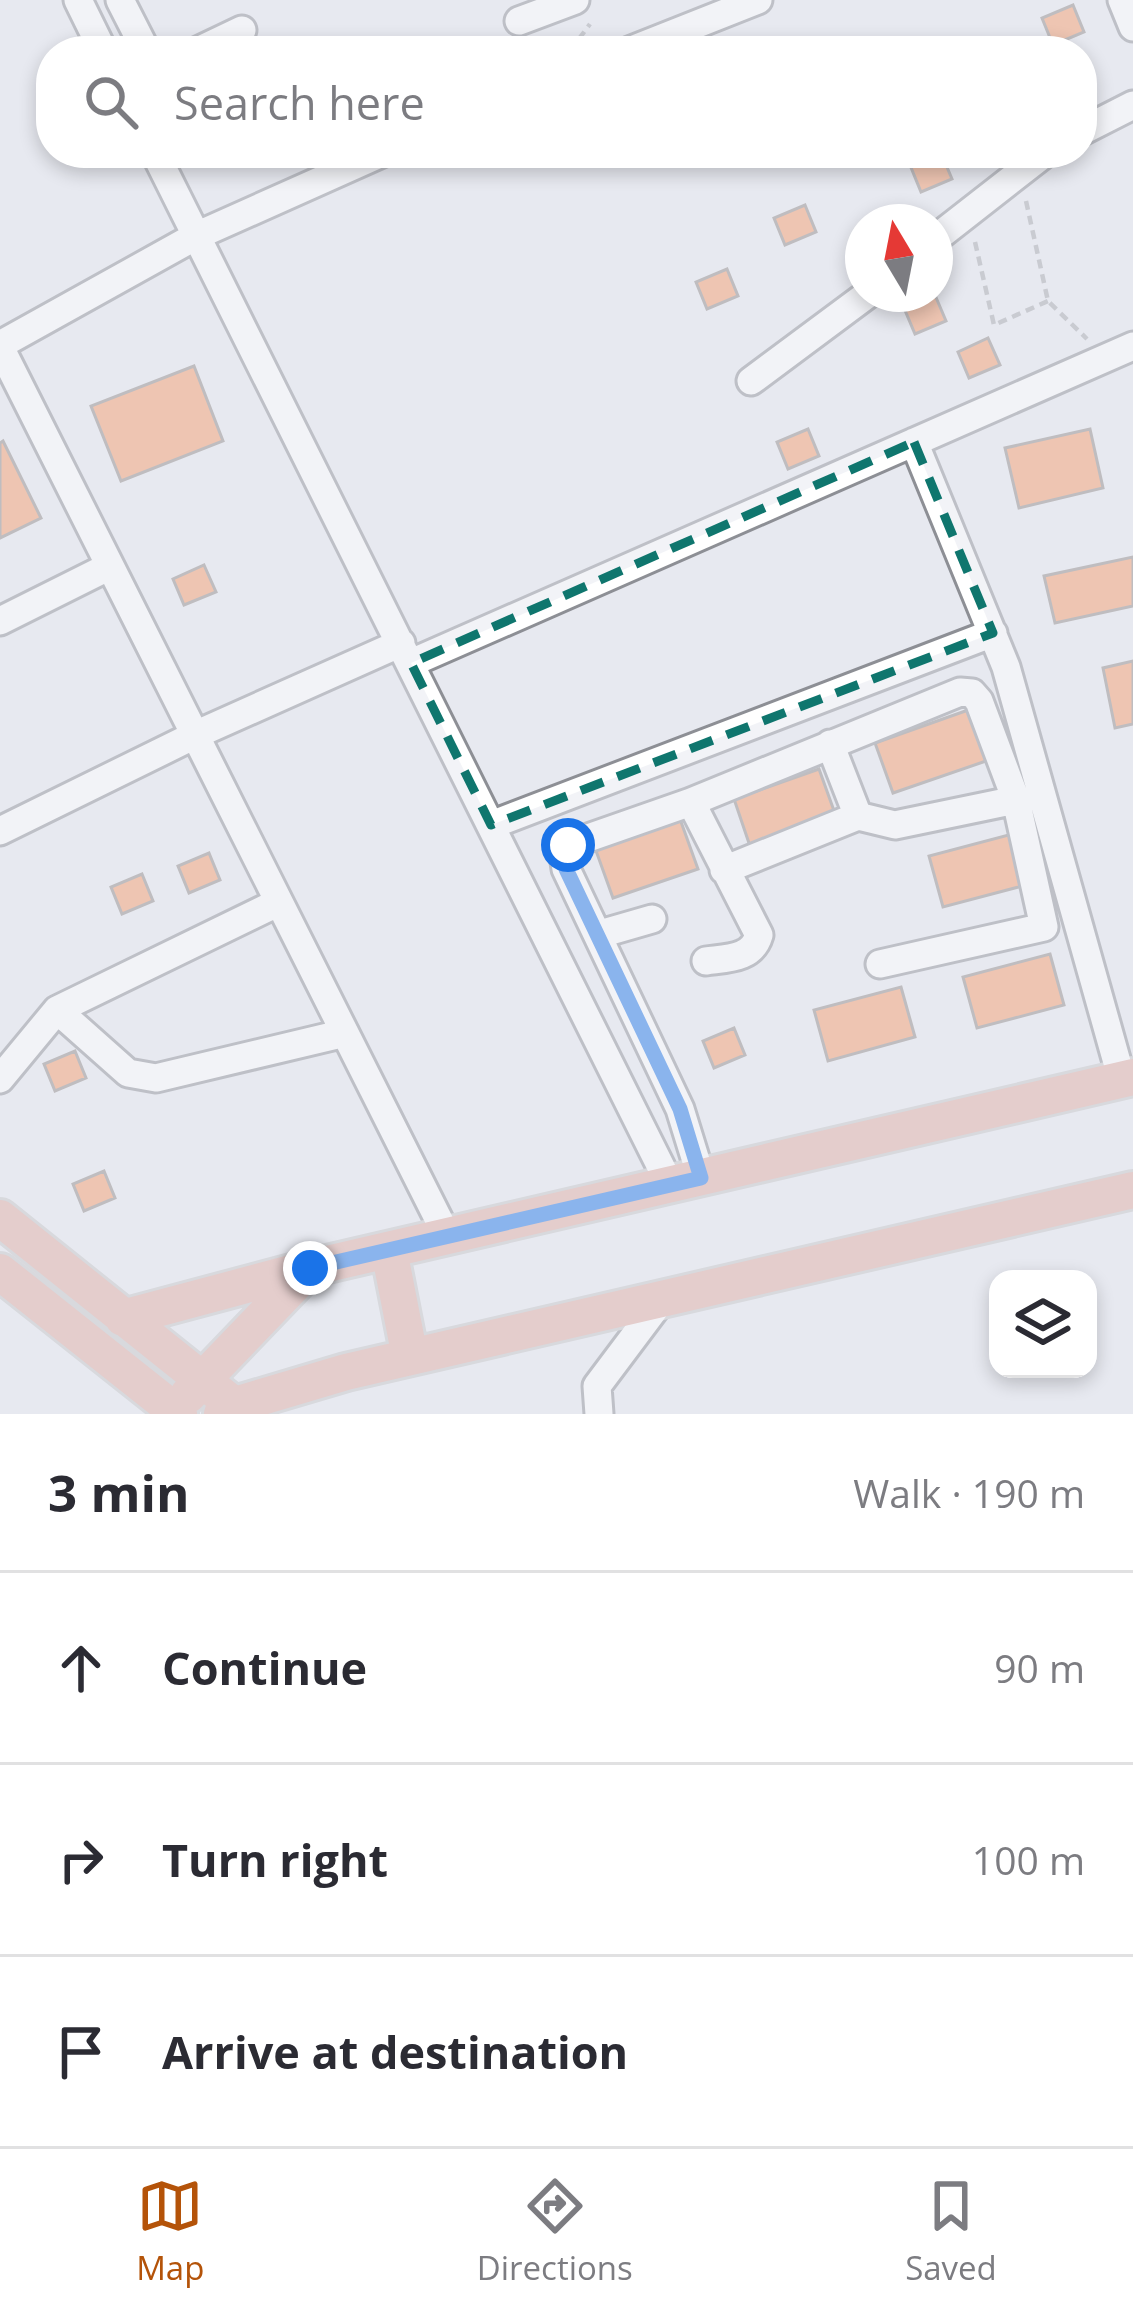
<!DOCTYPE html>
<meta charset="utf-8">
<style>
body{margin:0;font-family:"Open Sans",sans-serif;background:#f7f7f7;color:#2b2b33}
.controls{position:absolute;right:36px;bottom:36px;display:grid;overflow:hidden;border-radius:24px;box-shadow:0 6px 18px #0003}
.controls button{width:108px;height:108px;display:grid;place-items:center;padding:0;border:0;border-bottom:3px solid #e1e1e2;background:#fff;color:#2b2b33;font:60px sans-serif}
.compass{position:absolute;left:845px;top:204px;width:108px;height:108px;border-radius:50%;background:#fff;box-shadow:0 6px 18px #0003;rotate:350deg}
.stop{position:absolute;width:36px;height:36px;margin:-27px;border:9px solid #1a73e8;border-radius:50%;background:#fff}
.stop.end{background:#1a73e8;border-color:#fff;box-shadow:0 3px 12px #0008}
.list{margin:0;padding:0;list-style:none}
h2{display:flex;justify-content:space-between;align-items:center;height:156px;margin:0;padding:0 48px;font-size:51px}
h2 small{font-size:39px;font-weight:400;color:#7c7c81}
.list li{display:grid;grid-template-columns:78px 1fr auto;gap:36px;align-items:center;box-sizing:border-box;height:192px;padding:0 48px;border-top:3px solid #e1e1e2}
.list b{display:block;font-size:45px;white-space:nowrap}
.list em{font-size:39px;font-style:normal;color:#7c7c81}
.icon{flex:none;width:66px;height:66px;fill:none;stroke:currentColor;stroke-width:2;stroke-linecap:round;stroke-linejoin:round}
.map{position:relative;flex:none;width:1133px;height:1414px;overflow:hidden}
.search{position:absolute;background:#fff;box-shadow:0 6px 18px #0003;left:36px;right:36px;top:36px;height:132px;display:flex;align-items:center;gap:30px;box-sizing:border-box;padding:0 42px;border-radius:48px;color:#7c7c81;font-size:45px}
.sheet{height:732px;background:#fff}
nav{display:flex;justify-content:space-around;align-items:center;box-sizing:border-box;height:168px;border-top:3px solid #e1e1e2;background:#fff;font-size:33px;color:#7c7c81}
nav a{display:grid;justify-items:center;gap:6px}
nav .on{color:#b45309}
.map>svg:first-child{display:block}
.building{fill:#f59967;stroke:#8e8885;stroke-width:3}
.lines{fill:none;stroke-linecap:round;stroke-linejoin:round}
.minor-casing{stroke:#8d8f95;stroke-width:33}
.major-casing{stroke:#c5c5c6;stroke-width:42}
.path{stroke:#a4a6ab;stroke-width:4.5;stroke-dasharray:9 6;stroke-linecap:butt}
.minor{stroke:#fff;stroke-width:27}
.major{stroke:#dfaba0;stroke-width:36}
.route{stroke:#1a73e8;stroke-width:15}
.marked{fill:none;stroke:#0f766e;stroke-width:9;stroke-dasharray:24 15;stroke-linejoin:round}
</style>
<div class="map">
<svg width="1133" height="1414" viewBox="0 0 1133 1414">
<rect width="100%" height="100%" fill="#e7e9f0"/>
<path class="building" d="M 1073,5 L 1084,32 L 1053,45 L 1042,18 Z
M 941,153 L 952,179 L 921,192 L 910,165 Z
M 805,205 L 816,232 L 785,245 L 774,218 Z
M 727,269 L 738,296 L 707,309 L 696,282 Z
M 935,295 L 946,321 L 915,334 L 904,308 Z
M 988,338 L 1000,365 L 969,378 L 958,352 Z
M 194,366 L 223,441 L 121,481 L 91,406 Z
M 808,429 L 819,456 L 788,469 L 777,442 Z
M 1090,429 L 1103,488 L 1019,508 L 1005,448 Z
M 3,441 L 41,518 L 0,538 L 0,443 Z
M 1133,557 L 1133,606 L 1055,623 L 1044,576 Z
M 204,565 L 216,592 L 184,605 L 173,579 Z
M 1133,661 L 1133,724 L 1115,728 L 1103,668 Z
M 971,709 L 989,760 L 893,793 L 875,743 Z
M 819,769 L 837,819 L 751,849 L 734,799 Z
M 680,819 L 698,869 L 613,898 L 595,848 Z
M 1016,833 L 1030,884 L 943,907 L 929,856 Z
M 209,853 L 220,880 L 189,893 L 178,866 Z
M 142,874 L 153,901 L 122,914 L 111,887 Z
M 1050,954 L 1064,1005 L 977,1028 L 963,977 Z
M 901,987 L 915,1037 L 828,1061 L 814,1010 Z
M 734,1028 L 745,1055 L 714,1068 L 703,1041 Z
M 75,1051 L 86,1078 L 55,1091 L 44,1064 Z
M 104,1171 L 115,1198 L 84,1211 L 73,1184 Z"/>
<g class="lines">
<defs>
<path id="minor" d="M 78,0 L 103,51
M 120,0 L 146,51
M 1122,0 L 1133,27
M 519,21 L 575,0
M 198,51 L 242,30
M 629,51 L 758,0
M 1082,131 L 1133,105
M 155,153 L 670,1185
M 935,239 L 1045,153
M 0,345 L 196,236 L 382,153
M 0,347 L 447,1236
M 751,381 L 868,294
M 914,442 L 1006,667 L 1122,1080
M 0,621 L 110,566
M 411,663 L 1133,346
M 691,802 L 759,935 C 752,959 728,958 706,961
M 858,816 L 895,825 L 1016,800
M 491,825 L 993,633
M 0,831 L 195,735 L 401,643
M 724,870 L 858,816 L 830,744
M 600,934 L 652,919
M 57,1010 L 128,1073 L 156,1078 L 345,1033
M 0,1079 L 57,1010 L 279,902
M 701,1177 L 680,1109 L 566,869 L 564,855 L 568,845 L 691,802 L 960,692 L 972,693 L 979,701 L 1016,800 L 1044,927 L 880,964
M 599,1414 L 597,1386 L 663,1298"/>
<path id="major" d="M 0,1218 L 245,1414
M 389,1250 L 410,1357
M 0,1272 L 179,1414
M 123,1318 L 310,1268 L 1133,1077
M 188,1395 L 307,1271
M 222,1414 L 235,1405 L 346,1372 L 1133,1190"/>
</defs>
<use href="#minor" class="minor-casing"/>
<use href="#major" class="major-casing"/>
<path class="path" d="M 570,51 L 590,24
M 951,51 L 967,41 L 977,51
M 1026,201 L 1048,301 L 1087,339
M 975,242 L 994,325 L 1048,301"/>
<use href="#minor" class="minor"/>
<use href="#major" class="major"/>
</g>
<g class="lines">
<path class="route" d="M 310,1268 L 701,1178 L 680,1109 L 566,869 L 564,855 L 568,845"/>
</g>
<path d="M0 0H1133V1414H0ZM 914,442 L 993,633 L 491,825 L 411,663 Z" fill="#e7e9f0" fill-opacity=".55" fill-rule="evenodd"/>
<path class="marked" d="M 914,442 L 993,633 L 491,825 L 411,663 Z"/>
</svg>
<div class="controls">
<button><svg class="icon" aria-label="layers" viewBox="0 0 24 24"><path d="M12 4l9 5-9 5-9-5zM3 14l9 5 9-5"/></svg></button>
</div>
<svg class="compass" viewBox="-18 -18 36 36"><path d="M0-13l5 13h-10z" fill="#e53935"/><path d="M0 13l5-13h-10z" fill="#7c7c81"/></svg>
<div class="stop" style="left:568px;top:845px"></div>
<div class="stop end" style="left:310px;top:1268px"></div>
<div class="search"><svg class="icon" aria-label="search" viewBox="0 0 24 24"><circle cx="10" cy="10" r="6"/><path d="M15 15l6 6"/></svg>Search here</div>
</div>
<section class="sheet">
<h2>3 min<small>Walk · 190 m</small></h2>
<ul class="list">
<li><svg class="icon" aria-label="ahead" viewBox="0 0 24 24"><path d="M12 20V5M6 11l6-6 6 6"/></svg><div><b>Continue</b></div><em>90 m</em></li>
<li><svg class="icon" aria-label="right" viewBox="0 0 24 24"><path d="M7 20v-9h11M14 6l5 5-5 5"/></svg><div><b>Turn right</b></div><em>100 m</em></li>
<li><svg class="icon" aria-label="arrive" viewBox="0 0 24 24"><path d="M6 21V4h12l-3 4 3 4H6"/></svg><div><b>Arrive at destination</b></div></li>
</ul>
</section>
<nav>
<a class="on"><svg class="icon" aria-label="map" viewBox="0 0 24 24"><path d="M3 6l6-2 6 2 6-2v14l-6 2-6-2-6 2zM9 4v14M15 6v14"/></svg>Map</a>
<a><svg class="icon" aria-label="directions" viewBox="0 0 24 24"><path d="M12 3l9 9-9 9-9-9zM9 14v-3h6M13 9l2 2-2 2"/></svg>Directions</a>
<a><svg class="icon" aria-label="saved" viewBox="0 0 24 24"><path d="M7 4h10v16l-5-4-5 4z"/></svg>Saved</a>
</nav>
